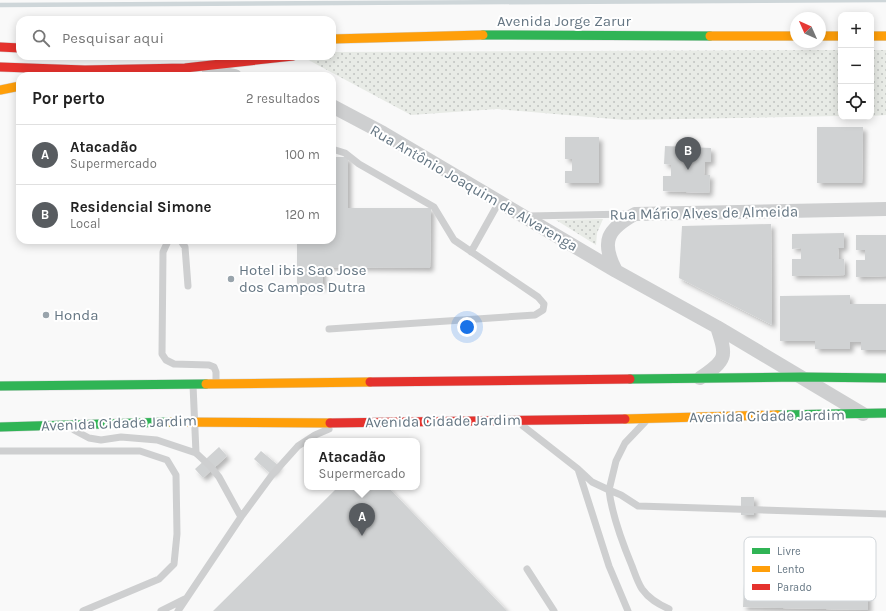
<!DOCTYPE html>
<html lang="pt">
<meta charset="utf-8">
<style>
body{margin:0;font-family:Karla,sans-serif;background:#f2f2f2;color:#222}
.controls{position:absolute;right:12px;top:12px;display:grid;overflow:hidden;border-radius:8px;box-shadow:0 2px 10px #0003}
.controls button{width:36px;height:36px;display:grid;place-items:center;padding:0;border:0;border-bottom:1px solid #e0e0e0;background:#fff;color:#222;font:20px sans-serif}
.compass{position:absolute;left:790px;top:12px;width:36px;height:36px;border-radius:50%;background:#fff;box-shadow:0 2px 10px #0003;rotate:315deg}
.you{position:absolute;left:467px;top:327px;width:14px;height:14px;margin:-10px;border:3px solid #fff;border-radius:50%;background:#1a73e8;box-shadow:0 0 0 6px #1a73e833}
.badge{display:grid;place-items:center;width:26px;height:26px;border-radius:50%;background:#585c60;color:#fff;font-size:13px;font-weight:700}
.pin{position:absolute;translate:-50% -33px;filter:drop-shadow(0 1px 2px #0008)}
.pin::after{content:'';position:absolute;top:21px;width:14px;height:12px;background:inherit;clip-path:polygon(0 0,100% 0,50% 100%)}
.popup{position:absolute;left:304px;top:438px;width:116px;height:52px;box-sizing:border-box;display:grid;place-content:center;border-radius:8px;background:#fff;filter:drop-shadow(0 1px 3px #0005);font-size:13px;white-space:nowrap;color:#767676}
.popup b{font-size:15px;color:#222}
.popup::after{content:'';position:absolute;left:50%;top:100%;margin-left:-8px;border:8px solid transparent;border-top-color:#fff}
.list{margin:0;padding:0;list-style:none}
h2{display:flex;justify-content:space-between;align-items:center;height:52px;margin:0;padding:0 16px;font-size:17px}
h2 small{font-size:13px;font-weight:400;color:#767676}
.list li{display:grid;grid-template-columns:26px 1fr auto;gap:12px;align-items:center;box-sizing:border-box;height:60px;padding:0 16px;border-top:1px solid #e0e0e0}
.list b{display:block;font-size:15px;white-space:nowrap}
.list p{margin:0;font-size:13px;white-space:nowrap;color:#767676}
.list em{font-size:13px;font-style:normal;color:#767676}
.icon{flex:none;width:22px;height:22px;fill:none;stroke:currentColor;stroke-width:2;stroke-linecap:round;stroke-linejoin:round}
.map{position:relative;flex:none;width:886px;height:611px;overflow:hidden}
.search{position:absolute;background:#fff;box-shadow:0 2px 10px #0003;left:16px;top:16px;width:320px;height:44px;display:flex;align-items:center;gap:10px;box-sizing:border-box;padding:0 14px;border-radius:12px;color:#767676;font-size:15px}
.panel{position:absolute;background:#fff;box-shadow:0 2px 10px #0003;left:16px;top:72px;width:320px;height:172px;border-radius:12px}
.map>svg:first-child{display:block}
.grass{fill:url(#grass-dots)}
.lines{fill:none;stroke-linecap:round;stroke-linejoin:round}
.stream{stroke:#ced6d9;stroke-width:4.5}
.building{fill:#d0d2d3;filter:url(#shadow)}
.fast-casing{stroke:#d5d6d7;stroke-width:10}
.slow-casing{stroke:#d5d6d7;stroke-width:10}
.jam-casing{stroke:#d5d6d7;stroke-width:10}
.lane{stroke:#cecfd0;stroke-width:7}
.street{stroke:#cecfd0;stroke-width:14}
.fast{stroke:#30b455;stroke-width:9}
.slow{stroke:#ff9f0a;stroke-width:9}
.jam{stroke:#e5322d;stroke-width:9}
.poi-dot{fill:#99a4ac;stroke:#fff;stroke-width:1.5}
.labels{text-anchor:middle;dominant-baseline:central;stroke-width:4;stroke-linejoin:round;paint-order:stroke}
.street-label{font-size:15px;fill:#657683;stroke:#fff}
.poi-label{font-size:15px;fill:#657683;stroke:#fff;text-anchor:start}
.key{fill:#fff;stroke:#d1d6da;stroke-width:1}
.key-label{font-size:11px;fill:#657683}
</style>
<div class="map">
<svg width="886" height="611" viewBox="0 0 886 611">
<defs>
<pattern id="grass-dots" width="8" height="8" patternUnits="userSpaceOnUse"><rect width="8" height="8" fill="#e8ebe6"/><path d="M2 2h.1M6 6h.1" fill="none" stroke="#c0c3c0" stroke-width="1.8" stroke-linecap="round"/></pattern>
<filter id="shadow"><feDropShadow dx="3.5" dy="3.5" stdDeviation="2" flood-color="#0004"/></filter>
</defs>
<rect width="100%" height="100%" fill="#f9f9f9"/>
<path class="grass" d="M 841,50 L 841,116 L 625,120 L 497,109 L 411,115 L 301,56 L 332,56 L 332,52 Z
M 871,50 L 886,50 L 886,115 L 871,116 Z
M 603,219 L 597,233 L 596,245 L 556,220 Z"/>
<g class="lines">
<path class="stream" d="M 0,5 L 886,0"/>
</g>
<path class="building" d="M 817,127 L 863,127 L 862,183 L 817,183 Z
M 565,137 L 599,137 L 599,183 L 565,183 L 565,171 L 572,171 L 572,159 L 565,159 Z
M 665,146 L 711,148 L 711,162 L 705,162 L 704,175 L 710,175 L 709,193 L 663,191 L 663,176 L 671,176 L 671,165 L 664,164 Z
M 332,157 L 348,157 L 348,208 L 431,208 L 430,268 L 323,267 L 323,287 L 297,287 L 297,240 L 332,240 Z
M 771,224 L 772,325 L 679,278 L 682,226 Z
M 844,233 L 844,248 L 838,248 L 839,259 L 844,259 L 845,275 L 792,276 L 792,259 L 801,259 L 801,248 L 792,249 L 792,234 Z
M 856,235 L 886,235 L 886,276 L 856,277 L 856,260 L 865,260 L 865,250 L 856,250 Z
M 850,295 L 850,304 L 886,304 L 886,350 L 861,350 L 861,342 L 850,342 L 850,349 L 815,349 L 815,341 L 780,341 L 780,296 Z
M 219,447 L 227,456 L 203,478 L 195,469 Z
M 261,451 L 279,466 L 271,474 L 254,459 Z
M 338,487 L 388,487 L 507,611 L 213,611 Z
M 741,497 L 754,497 L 754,515 L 741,515 Z
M 744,583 L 868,586 L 868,610 L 743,607 Z"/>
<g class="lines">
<defs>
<path id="fast" d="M 483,35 L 710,36
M 630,379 L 801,377 L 886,378
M 0,386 L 206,384
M 777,415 L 886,413
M 0,427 L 170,422"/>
<path id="slow" d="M 710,36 L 796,36
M 820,36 L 841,36
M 871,36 L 886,36
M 332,39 L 483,35
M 0,90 L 20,86
M 206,384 L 370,382
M 625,419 L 777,415
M 170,422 L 330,423"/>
<path id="jam" d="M 0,47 L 20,48
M 0,67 L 85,70 L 185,68 L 293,56
M 370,382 L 630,379
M 330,423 L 625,419"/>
</defs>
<use href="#fast" class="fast-casing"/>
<use href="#slow" class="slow-casing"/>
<use href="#jam" class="jam-casing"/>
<path class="lane" d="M 528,216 L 629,214
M 171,240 L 168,241 L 163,252 L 162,354 L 166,360 L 174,364 L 209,365 L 214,367 L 216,372 L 216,382
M 179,240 L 181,241 L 185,247 L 188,286
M 471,252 L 499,202
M 329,329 L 535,315 L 543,310 L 544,304 L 538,297 L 454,240 L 434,207 L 359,164 L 345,153 L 332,149
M 193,385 L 196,453
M 645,422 L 625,443 L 616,461 L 609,490 L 621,495 L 638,506 L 886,514
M 523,426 L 578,469 L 592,482 L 609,490 C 612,516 622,542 632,566 C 635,574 638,583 642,589 C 649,599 658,604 669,609
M 74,430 L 89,438 L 101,440 L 121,437 L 157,440 L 196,453 L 210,466 L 219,477 L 241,517
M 0,451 L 140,451 L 167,460 L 176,475 L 177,534 L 174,564 L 159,579 L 83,611
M 578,469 L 609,566 L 628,611
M 527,569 L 554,611
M 161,611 L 185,599
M 178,611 L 241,517 L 272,475 L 298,446 L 315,435 L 329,429"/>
<path class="street" d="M 209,71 L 235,76
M 332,106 L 383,133 L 616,271 L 717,327 L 863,414
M 616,271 C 600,241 608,229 635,214 L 886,209
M 700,378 C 727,360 727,357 717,327"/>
<use href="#fast" class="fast"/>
<use href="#slow" class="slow"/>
<use href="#jam" class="jam"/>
</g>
<g class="poi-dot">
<circle cx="231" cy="279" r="4"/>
<circle cx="46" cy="315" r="4"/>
</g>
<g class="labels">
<g class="street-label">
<text x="564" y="21">Avenida Jorge Zarur</text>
<text transform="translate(474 188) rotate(30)">Rua Antônio Joaquim de Alvarenga</text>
<text transform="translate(704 213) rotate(-1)">Rua Mário Alves de Almeida</text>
<text transform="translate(767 416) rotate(-1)">Avenida Cidade Jardim</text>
<text transform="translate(443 421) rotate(-1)">Avenida Cidade Jardim</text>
<text transform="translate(119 423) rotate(-2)">Avenida Cidade Jardim</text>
</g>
<g class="poi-label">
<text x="239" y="270">Hotel ibis Sao Jose<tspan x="239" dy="17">dos Campos Dutra</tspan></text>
<text x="54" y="315">Honda</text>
</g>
</g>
<rect x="744" y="537" width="132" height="64" rx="6" class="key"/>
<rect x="752" y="548" width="18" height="6" fill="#30b455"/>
<rect x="752" y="566" width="18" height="6" fill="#ff9f0a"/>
<rect x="752" y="584" width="18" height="6" fill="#e5322d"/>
<g class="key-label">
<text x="777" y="555">Livre</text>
<text x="777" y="573">Lento</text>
<text x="777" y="591">Parado</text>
</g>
</svg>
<div class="controls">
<button>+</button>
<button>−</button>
<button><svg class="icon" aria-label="locate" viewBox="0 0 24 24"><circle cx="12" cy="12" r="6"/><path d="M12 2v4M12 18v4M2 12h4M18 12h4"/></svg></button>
</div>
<svg class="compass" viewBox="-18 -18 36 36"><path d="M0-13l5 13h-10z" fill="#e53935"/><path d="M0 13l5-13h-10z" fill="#767676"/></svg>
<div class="you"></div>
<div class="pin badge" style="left:362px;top:536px">A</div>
<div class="popup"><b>Atacadão</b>Supermercado</div>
<div class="pin badge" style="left:688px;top:170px">B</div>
<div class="search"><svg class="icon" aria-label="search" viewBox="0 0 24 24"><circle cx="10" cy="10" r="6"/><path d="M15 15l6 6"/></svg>Pesquisar aqui</div>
<section class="panel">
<h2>Por perto<small>2 resultados</small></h2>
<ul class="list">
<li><span class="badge">A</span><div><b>Atacadão</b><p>Supermercado</p></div><em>100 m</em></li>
<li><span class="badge">B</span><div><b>Residencial Simone</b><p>Local</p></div><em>120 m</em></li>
</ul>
</section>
</div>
